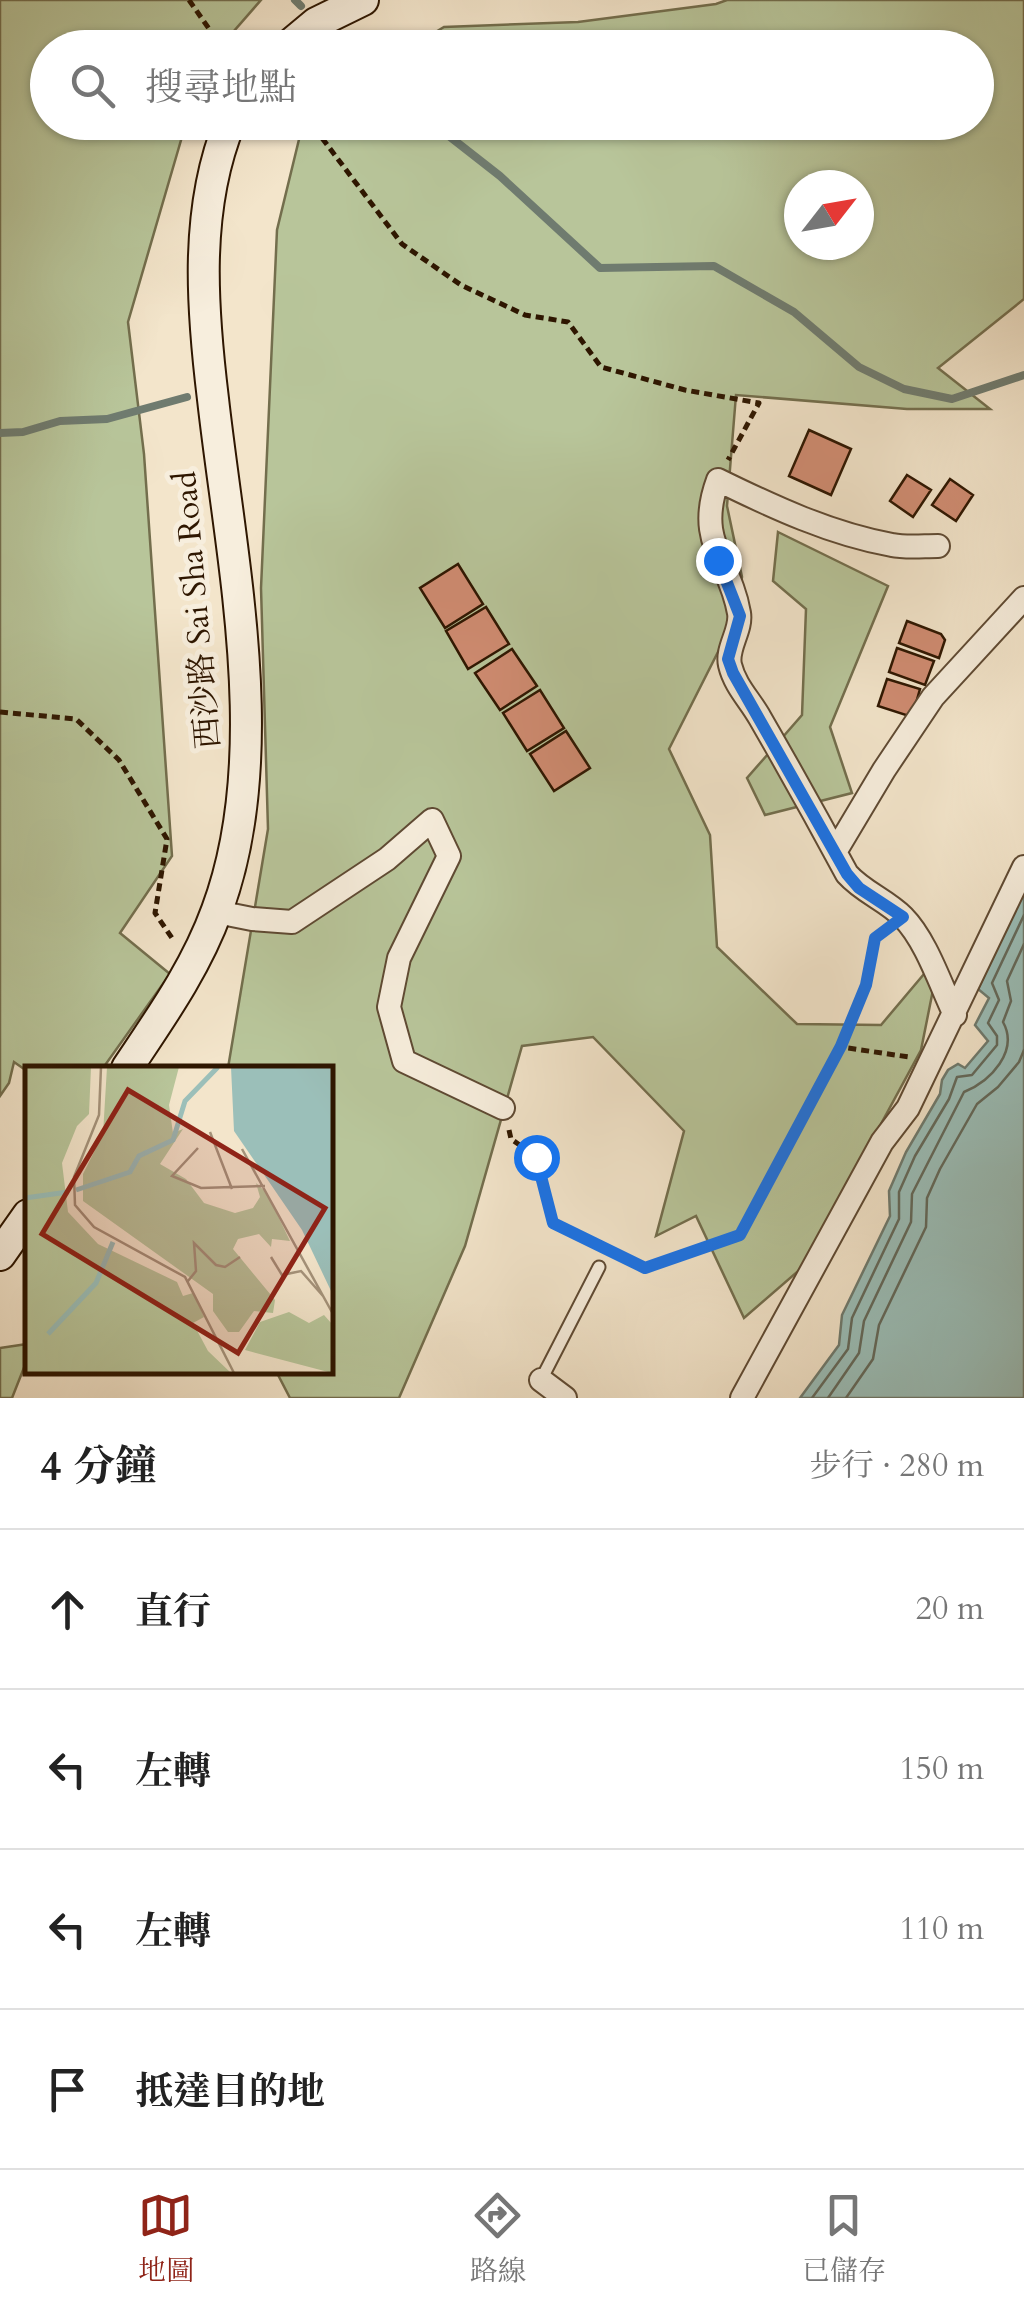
<!DOCTYPE html>
<html lang="zh-TW">
<meta charset="utf-8">
<style>
body{margin:0;font-family:Cardo,"Noto Serif TC",serif;background:#f2f2f2;color:#222}
.compass{position:absolute;left:784px;top:170px;width:90px;height:90px;border-radius:50%;background:#fff;box-shadow:0 2px 8px #0004;rotate:59deg}
.stop{position:absolute;width:30px;height:30px;margin:-22px;border:8px solid #1a73e8;border-radius:50%;background:#fff}
.stop.end{background:#1a73e8;border-color:#fff;box-shadow:0 2px 10px #0008}
.list{margin:0;padding:0;list-style:none}
h2{display:flex;justify-content:space-between;align-items:center;height:130px;margin:0;padding:0 40px;font-size:42px}
h2 small{font-size:32px;font-weight:400;color:#767676}
.list li{display:grid;grid-template-columns:65px 1fr auto;gap:30px;align-items:center;box-sizing:border-box;height:160px;padding:0 40px;border-top:2px solid #e0e0e0}
.list b{display:block;font-size:38px;white-space:nowrap}
.list em{font-size:32px;font-style:normal;color:#767676}
.icon{flex:none;width:55px;height:55px;fill:none;stroke:currentColor;stroke-width:2;stroke-linecap:round;stroke-linejoin:round}
.map{position:relative;flex:none;width:1024px;height:1398px;overflow:hidden}
.search{position:absolute;background:#fff;box-shadow:0 2px 8px #0004;left:30px;right:30px;top:30px;height:110px;display:flex;align-items:center;gap:25px;box-sizing:border-box;padding:0 35px;border-radius:55px;color:#767676;font-size:38px}
.sheet{height:770px;background:#fff}
nav{display:flex;justify-content:space-around;align-items:center;box-sizing:border-box;height:140px;border-top:2px solid #e0e0e0;background:#fff;font-size:28px;color:#767676}
nav a{display:grid;justify-items:center;gap:5px}
nav .on{color:#8f2418}
.map>svg:first-child{display:block}
.green{fill:#b8c59a;stroke:#736e4d;stroke-width:2.5;fill-rule:evenodd}
.water{fill:#9bbfb9;stroke:#6f7b6f;stroke-width:2.5}
.lines{fill:none;stroke-linecap:round;stroke-linejoin:round}
.shore{stroke:#646a5c;stroke-width:2.5}
.stream{stroke:#6f7b6f;stroke-width:8}
.building{fill:#d08c72;stroke:#2e1600;stroke-width:2.5}
.service-casing{stroke:#5f4a33;stroke-width:15}
.minor-casing{stroke:#5f4a33;stroke-width:26}
.secondary-casing{stroke:#2e1600;stroke-width:34}
.path{stroke:#2e1600;stroke-width:5;stroke-dasharray:8 5;stroke-linecap:butt}
.service{stroke:#f7eedd;stroke-width:11}
.minor{stroke:#f7eedd;stroke-width:22}
.secondary{stroke:#f7eedd;stroke-width:30}
.route{stroke:#1a73e8;stroke-width:12}
.labels{text-anchor:middle;dominant-baseline:central;stroke-width:10;stroke-linejoin:round;paint-order:stroke}
.street-label{font-size:32px;fill:#2e1600;stroke:#f7eedd}
.inset-river{fill:none;stroke:#9bbfb9;stroke-width:5}
.inset-road{fill:none;stroke:#a4927a;stroke-width:2.5}
.view{fill:#8f2418;fill-opacity:0.15;stroke:#8f2418;stroke-width:5}
.inset-edge{fill:none;stroke:#2e1600;stroke-width:5}
</style>
<div class="map">
<svg width="1024" height="1398" viewBox="0 0 1024 1398">
<rect width="100%" height="100%" fill="#f3e5cb"/>
<filter id="stains"><feTurbulence type="fractalNoise" baseFrequency=".002" numOctaves="4"/><feColorMatrix values="0 0 0 0 .2 0 0 0 0 .09 0 0 0 0 .02 0 0 0 .5 -.17"/></filter>
<radialGradient id="worn" r=".72"><stop offset=".6" stop-color="#630" stop-opacity="0"/><stop offset="1" stop-color="#630" stop-opacity=".3"/></radialGradient>
<path class="green" d="M 0,0 L 261,0 L 220,47 L 48,48 L 48,122 L 186,123 L 128,322 L 144,454 L 172,856 L 120,933 L 170,974 L 103,1068 L 28,1068 L 27,1071 L 14,1062 L 9,1083 L 0,1096 Z
M 727,0 L 1024,0 L 1024,299 L 938,368 L 990,409 L 907,409 L 736,395 L 727,506 L 742,577 L 725,638 L 669,749 L 710,835 L 717,947 L 797,1024 L 881,1025 L 940,955 L 921,1050 L 804,1266 L 744,1318 L 696,1216 L 656,1236 L 684,1131 L 593,1037 L 522,1046 L 465,1246 L 399,1398 L 290,1398 L 276,1371 L 330,1370 L 330,1068 L 228,1068 L 268,829 L 261,588 L 277,230 L 303,123 L 976,122 L 976,48 L 411,47 L 444,27 L 578,22 L 716,4 ZM 799,185 L 859,185 L 859,245 L 799,245 Z
M 778,532 L 888,586 L 830,727 L 852,793 L 765,815 L 747,778 L 802,715 L 806,609 L 773,581 Z
M 27,1344 L 27,1360 L 12,1398 L 0,1398 L 0,1348 Z"/>
<path class="water" d="M 1024,892 L 1024,1398 L 800,1398 L 839,1345 L 842,1315 L 890,1216 L 889,1191 L 906,1152 L 940,1094 L 942,1080 L 948,1070 L 958,1064 L 965,1068 L 988,1041 L 975,1025 L 989,998 L 978,989 Z"/>
<g class="lines">
<path class="shore" d="M 812,1398 L 848,1349 L 852,1318 L 899,1219 L 899,1192 L 915,1156 L 949,1099 L 957,1077 L 972,1075 L 997,1045 L 997,1036 L 988,1023 L 999,1000 L 992,983 L 1024,915
M 828,1398 L 859,1353 L 864,1321 L 911,1222 L 912,1194 L 964,1092 C 991,1081 1019,1051 1003,1022 L 1011,1001 L 1007,981 L 1024,944
M 846,1398 L 873,1359 L 879,1325 L 926,1227 L 927,1198 L 940,1169 L 977,1104 L 998,1087 L 1019,1062 L 1024,1050"/>
<path class="stream" d="M 295,0 L 301,6
M 334,37 L 346,48
M 431,122 L 500,176 L 600,268 L 714,266 L 794,312 L 859,367 L 904,389 L 952,399 L 1024,375
M 0,433 L 23,432 L 60,421 L 107,419 L 187,397"/>
</g>
<path class="building" d="M 809,430 L 851,449 L 831,495 L 789,476 Z
M 907,475 L 931,490 L 913,517 L 890,501 Z
M 950,479 L 973,495 L 956,521 L 932,505 Z
M 458,564 L 483,604 L 445,628 L 420,588 Z
M 486,607 L 509,644 L 468,669 L 446,631 Z
M 907,621 L 941,634 L 945,640 L 939,658 L 899,643 Z
M 897,648 L 934,661 L 925,685 L 889,672 Z
M 512,649 L 537,686 L 500,710 L 475,673 Z
M 887,679 L 920,689 L 912,717 L 878,706 Z
M 540,690 L 564,728 L 527,751 L 503,713 Z
M 566,731 L 590,768 L 554,791 L 530,754 Z"/>
<g class="lines">
<defs>
<path id="service" d="M 541,1380 L 599,1267"/>
<path id="minor" d="M 938,546 C 923,546 906,548 892,545 C 831,534 773,507 718,480 C 695,542 730,560 739,613 C 742,630 726,648 730,665 C 735,686 750,700 760,718 C 790,770 819,822 847,874 C 863,892 886,900 903,917 C 926,940 941,986 955,1015
M 835,852 L 884,770 L 933,697 L 1024,598
M 217,912 L 252,919 L 292,922 L 387,859 L 432,820 L 449,856 L 399,958 L 389,1007 L 404,1061 L 503,1108
M 541,1380 L 565,1398
M 742,1398 L 882,1142 L 908,1108 L 1024,867"/>
<path id="secondary" d="M 286,48 L 316,23 L 363,0
M 127,1068 C 161,1017 196,968 217,910 C 275,755 231,560 213,399 C 202,309 194,209 230,122
M 0,1255 L 28,1215"/>
</defs>
<use href="#service" class="service-casing"/>
<use href="#minor" class="minor-casing"/>
<use href="#secondary" class="secondary-casing"/>
<path class="path" d="M 189,0 L 221,46 L 250,48
M 302,122 L 319,134 L 402,244 L 461,285 L 525,315 L 568,322 L 601,367 L 685,390 L 759,403 L 728,460
M 0,712 L 76,719 L 119,760 L 167,839 L 155,913 L 174,941
M 841,1047 L 867,985 L 875,938 L 884,930
M 509,1130 L 511,1139 L 537,1157 L 553,1223 L 645,1268 L 741,1235 L 841,1047 L 909,1057"/>
<use href="#service" class="service"/>
<use href="#minor" class="minor"/>
<use href="#secondary" class="secondary"/>
</g>
<g class="lines">
<path class="route" d="M 536,1157 L 553,1223 L 645,1268 L 740,1235 L 841,1046 L 866,985 L 875,938 L 903,917 L 859,888 L 847,874 L 733,673 L 728,659 L 740,616 L 718,560"/>
</g>
<g class="labels">
<g class="street-label">
<text transform="translate(197 610) rotate(-95)">西沙路 Sai Sha Road</text>
</g>
</g>
<g transform="translate(25 1066)">
<rect width="308" height="308" fill="#f3e5cb"/>
<path d="M 0,1 L 66,1 L 64,48 L 52,60 L 37,97 L 43,146 L 73,178 L 152,216 L 158,230 L 168,227 L 179,251 L 168,257 L 183,285 L 206,307 L 0,307 ZM 82,1 L 154,1 L 144,39 L 148,67 L 158,63 L 135,98 L 161,113 L 179,137 L 210,147 L 228,142 L 235,131 L 231,117 L 242,127 L 265,175 L 247,173 L 246,181 L 234,168 L 213,173 L 208,183 L 250,234 L 248,247 L 229,245 L 214,266 L 203,266 L 188,245 L 188,228 L 58,135 L 58,108 L 78,68 ZM 264,246 L 284,257 L 299,249 L 307,258 L 307,307 L 220,284 L 235,256 Z" fill="#b8c59a"/>
<path d="M 206,1 L 307,1 L 307,227 L 277,164 L 209,65 Z" fill="#9bbfb9"/>
<path class="inset-river" d="M 51,124 L 105,106 L 114,90 L 148,74 L 160,35 L 193,1M 0,132 L 43,126M 23,268 L 71,217 L 88,176"/>
<path class="inset-road" d="M 76,1 L 74,49 L 49,111 L 50,139 L 69,161 L 160,211 L 209,307M 185,66 L 207,123M 173,82 L 147,110 L 176,122 L 240,120M 217,83 L 308,248M 246,191 L 257,209 L 276,205 L 298,230M 163,215 L 171,205 L 169,177 L 191,199 L 200,201 L 215,191"/>
<path class="view" d="M 103,24 L 300,142 L 213,287 L 17,168 Z"/>
<rect width="308" height="308" class="inset-edge"/>
</g>
<rect width="100%" height="100%" filter="url(#stains)"/>
<rect width="100%" height="100%" fill="url(#worn)"/>
</svg>
<svg class="compass" viewBox="-18 -18 36 36"><path d="M0-13l5 13h-10z" fill="#e53935"/><path d="M0 13l5-13h-10z" fill="#767676"/></svg>
<div class="stop" style="left:536px;top:1157px"></div>
<div class="stop end" style="left:718px;top:560px"></div>
<div class="search"><svg class="icon" aria-label="search" viewBox="0 0 24 24"><circle cx="10" cy="10" r="6"/><path d="M15 15l6 6"/></svg>搜尋地點</div>
</div>
<section class="sheet">
<h2>4 分鐘<small>步行 · 280 m</small></h2>
<ul class="list">
<li><svg class="icon" aria-label="ahead" viewBox="0 0 24 24"><path d="M12 20V5M6 11l6-6 6 6"/></svg><div><b>直行</b></div><em>20 m</em></li>
<li><svg class="icon" aria-label="left" viewBox="0 0 24 24"><path d="M17 20v-9H6M10 6l-5 5 5 5"/></svg><div><b>左轉</b></div><em>150 m</em></li>
<li><svg class="icon" aria-label="left" viewBox="0 0 24 24"><path d="M17 20v-9H6M10 6l-5 5 5 5"/></svg><div><b>左轉</b></div><em>110 m</em></li>
<li><svg class="icon" aria-label="arrive" viewBox="0 0 24 24"><path d="M6 21V4h12l-3 4 3 4H6"/></svg><div><b>抵達目的地</b></div></li>
</ul>
</section>
<nav>
<a class="on"><svg class="icon" aria-label="map" viewBox="0 0 24 24"><path d="M3 6l6-2 6 2 6-2v14l-6 2-6-2-6 2zM9 4v14M15 6v14"/></svg>地圖</a>
<a><svg class="icon" aria-label="directions" viewBox="0 0 24 24"><path d="M12 3l9 9-9 9-9-9zM9 14v-3h6M13 9l2 2-2 2"/></svg>路線</a>
<a><svg class="icon" aria-label="saved" viewBox="0 0 24 24"><path d="M7 4h10v16l-5-4-5 4z"/></svg>已儲存</a>
</nav>
